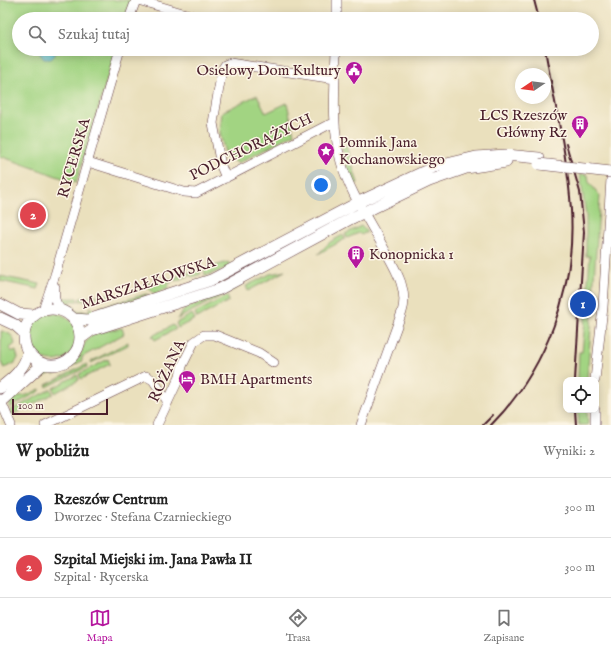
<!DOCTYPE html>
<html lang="pl">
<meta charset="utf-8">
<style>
body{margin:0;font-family:"IM FELL English",serif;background:#f6f6f6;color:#222}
.controls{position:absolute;right:12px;bottom:12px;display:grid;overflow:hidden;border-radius:8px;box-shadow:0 2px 10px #0003}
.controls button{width:36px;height:36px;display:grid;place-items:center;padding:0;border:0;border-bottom:1px solid #e0e0e0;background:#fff;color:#222;font:20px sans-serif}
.compass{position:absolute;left:515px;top:68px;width:36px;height:36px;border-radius:50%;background:#fff;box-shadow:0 2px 10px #0003;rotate:257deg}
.scale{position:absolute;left:12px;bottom:10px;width:96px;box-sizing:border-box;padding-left:4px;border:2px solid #4a1f2b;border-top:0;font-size:11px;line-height:14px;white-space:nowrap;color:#4a1f2b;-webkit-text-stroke:3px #fcf5e5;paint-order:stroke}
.you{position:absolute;left:321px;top:185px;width:14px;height:14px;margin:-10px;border:3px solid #fff;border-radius:50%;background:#1a73e8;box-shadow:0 0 0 6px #1a73e833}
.badge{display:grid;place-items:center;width:26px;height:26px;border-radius:50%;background:#b5179e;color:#fff;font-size:13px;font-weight:700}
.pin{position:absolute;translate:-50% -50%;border:2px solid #fff;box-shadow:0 1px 4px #0006}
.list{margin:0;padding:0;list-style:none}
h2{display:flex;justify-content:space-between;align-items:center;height:52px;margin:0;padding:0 16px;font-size:17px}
h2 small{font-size:13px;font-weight:400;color:#767676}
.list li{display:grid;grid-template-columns:26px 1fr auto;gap:12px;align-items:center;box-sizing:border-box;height:60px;padding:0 16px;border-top:1px solid #e0e0e0}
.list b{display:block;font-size:15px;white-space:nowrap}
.list p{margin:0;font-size:13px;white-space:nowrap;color:#767676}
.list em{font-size:13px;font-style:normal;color:#767676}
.icon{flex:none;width:22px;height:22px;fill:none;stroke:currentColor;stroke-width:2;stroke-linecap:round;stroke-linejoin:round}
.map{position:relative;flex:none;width:611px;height:425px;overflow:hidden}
.search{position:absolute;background:#fff;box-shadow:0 2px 10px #0003;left:12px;right:12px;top:12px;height:44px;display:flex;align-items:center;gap:10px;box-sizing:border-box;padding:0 14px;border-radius:22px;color:#767676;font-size:15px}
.sheet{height:172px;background:#fff}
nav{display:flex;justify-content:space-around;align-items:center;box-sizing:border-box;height:56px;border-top:1px solid #e0e0e0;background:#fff;font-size:11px;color:#767676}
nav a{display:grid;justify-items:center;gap:2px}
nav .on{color:#b5179e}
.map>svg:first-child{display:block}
.green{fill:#a2d482;stroke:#767a56}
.water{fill:#5cc7d6;stroke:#537380}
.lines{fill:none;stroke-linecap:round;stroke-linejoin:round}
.minor-casing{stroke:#623c41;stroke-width:10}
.major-casing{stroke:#623c41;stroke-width:12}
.minor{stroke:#fff;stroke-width:9}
.major{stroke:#fff;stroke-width:11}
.rail{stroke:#4a1f2b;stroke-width:2}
.major-bridge-casing{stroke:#623c41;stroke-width:12;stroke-linecap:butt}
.major-bridge{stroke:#fff;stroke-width:11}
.labels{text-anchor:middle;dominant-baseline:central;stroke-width:3;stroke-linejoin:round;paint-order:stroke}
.poi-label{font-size:15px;fill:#4a1f2b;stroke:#fcf5e5;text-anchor:start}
.street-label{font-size:15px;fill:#4a1f2b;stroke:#fcf5e5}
</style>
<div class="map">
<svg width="611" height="425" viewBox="0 0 611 425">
<rect width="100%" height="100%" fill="#fcf5e5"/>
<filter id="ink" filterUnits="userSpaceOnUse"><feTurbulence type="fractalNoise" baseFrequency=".025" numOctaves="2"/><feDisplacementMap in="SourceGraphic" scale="8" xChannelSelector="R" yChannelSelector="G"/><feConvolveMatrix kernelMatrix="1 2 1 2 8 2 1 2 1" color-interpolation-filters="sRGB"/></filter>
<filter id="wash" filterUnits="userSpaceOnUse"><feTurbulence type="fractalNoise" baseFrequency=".012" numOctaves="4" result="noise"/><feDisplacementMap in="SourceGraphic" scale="16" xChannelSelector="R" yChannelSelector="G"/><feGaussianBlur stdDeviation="0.9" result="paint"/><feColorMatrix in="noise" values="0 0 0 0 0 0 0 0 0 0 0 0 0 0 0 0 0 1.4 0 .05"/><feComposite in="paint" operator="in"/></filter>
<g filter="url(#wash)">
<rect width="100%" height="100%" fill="#eae0bd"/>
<path class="green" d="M 0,0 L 131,0 L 125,19 L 19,19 L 19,49 L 116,49 L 76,183 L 0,156 Z
M 257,95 L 266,113 L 287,103 L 294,134 L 238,163 L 226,157 L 220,133 L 222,112 Z
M 346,146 L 358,183 L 354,185 L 347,167 L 342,147 Z
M 580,174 L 588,175 L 589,182 L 600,196 L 593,293 L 587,293 L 590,256 L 586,256 L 586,216 Z
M 361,226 L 367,232 L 361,235 L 359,233 L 347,238 L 345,234 Z
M 343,235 L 345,239 L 318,254 L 330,242 Z
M 228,262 L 231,267 L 205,276 L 204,269 Z
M 199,270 L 201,274 L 192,277 L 191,275 L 175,281 L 174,277 Z
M 285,271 L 248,291 L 246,286 L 270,274 Z
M 0,276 L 40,284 L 38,289 L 0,281 Z
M 170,278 L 172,282 L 168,284 L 169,287 L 155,294 L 145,285 Z
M 240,283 L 240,286 L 177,319 L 186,308 L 207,300 Z
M 115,293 L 117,296 L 113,297 L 79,301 L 80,298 Z
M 146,294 L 148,295 L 99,312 L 100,307 Z
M 227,296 L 229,301 L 197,318 L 195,313 Z
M 589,296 L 591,296 L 590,301 L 593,301 L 587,380 L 578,380 L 579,352 L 582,352 L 586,308 L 588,308 Z
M 62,298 L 77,298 L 78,301 L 70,301 L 70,306 L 75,307 L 75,311 L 89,311 L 90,307 L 93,309 L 93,313 C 82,319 65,309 57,300 Z
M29 337a24 24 0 1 1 48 0a24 24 0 1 1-48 0Z
M 192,314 L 195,319 L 178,328 L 176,323 Z
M 173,325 L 176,329 L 155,340 L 152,336 Z
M 122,328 L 124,334 L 82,357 L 82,361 L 54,375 L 54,372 L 41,378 L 39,374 C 47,367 59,371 69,366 C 82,359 81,344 91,336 C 99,331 112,330 122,328 Z
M 1,331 C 10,333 13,335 15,344 L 10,348 L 11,351 L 16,351 L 18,358 L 15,363 L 4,368 L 1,362 Z
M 128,342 L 128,345 L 91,363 L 90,362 Z
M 108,359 L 110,364 L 81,379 L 79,374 Z
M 87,364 L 87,367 L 47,387 L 46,385 Z
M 77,375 L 79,380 L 55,393 L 53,388 Z
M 40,389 L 40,391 L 9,408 L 10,401 L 15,397 L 27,395 Z
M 51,389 L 53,394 L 12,415 L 11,410 Z
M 578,410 L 587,410 L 588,425 L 579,425 Z"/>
<path class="water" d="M 40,49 L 55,49 L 55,55 L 51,59 L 44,59 L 40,54 Z"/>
</g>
<g filter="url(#ink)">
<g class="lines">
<defs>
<path id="minor" d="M 138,0 L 203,19
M 129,19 L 136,0
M 337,19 L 337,0
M 336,49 C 335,86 331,126 341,162 C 349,190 366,216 380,241 C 391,263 410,287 402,312 L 361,425
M 88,162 L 184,192 L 196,193 L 326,126 L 335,123
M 226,178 L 221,166 L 213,123 L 222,70 L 225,65 L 230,63 L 335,79
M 55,287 C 54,297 54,302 61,310
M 43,310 L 55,275 L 120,49
M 595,380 L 603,307 L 611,179
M 0,399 L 11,425
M 595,410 L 595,425
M 45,425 L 146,376 L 153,380 L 168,402
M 157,425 L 180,376 L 182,366 L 194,342 L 204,335 L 215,335 L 259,353 L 274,363"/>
<path id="major" d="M 0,304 L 19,314 L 34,315
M24 337a28 28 0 1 1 56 0a28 28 0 1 1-56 0Z
M 0,318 L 15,325 L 24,333
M 75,319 L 88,320 L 211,280 L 359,202 L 434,167 L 476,157 L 506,155 L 539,158
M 81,338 L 92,330 L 220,289 L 352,218 L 429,181 L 466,168 L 506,162
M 0,388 C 13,378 25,368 28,352
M 0,403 L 43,364"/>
</defs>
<use href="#minor" class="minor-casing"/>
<use href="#major" class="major-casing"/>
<use href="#minor" class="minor"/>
<use href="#major" class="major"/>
<path class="rail" d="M 534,0 L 539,19
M 566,144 L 580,192 L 584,232 L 575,380
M 575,410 L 576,425
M 483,425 L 493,415
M 491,425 C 546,370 576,289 571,210 C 568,158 554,101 545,49"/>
<defs>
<path id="major-bridge" d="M 539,164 L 611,172"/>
</defs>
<use href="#major-bridge" class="major-bridge-casing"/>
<use href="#major-bridge" class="major-bridge"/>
</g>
</g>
<defs>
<symbol id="civic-pin" viewBox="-11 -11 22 30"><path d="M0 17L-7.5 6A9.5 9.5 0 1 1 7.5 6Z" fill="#b5179e" stroke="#fcf5e5"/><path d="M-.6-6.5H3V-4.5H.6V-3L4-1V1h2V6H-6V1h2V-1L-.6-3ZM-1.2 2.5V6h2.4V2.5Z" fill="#fff"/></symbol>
<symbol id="building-pin" viewBox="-11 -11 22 30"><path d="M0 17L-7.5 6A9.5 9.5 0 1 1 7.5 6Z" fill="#b5179e" stroke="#fcf5e5"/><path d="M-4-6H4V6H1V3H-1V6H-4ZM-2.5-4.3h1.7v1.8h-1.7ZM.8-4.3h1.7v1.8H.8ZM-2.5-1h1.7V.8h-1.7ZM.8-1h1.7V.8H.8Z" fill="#fff"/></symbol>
<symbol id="sight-pin" viewBox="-11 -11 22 30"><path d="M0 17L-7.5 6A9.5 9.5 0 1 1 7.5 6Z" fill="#b5179e" stroke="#fcf5e5"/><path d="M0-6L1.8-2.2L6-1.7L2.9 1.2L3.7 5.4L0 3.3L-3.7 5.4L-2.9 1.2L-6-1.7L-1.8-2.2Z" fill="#fff"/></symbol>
<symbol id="hotel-pin" viewBox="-11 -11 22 30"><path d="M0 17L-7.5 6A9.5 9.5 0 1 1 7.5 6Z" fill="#b5179e" stroke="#fcf5e5"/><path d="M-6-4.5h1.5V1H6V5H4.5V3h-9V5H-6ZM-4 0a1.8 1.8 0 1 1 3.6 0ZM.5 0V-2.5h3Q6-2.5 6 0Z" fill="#fff"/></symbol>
</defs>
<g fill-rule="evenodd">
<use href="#civic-pin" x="344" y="60" width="20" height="27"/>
<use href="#building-pin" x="570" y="114" width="20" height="27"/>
<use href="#sight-pin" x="316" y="141" width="20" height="27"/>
<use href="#building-pin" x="346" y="244" width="20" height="27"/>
<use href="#hotel-pin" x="177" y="369" width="20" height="27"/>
</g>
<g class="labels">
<g class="poi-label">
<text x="341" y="70" text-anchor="end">Osielowy Dom Kultury</text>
<text x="567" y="115" text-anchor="end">LCS Rzeszów<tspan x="567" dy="17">Główny Rz</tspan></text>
<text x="339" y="142">Pomnik Jana<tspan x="339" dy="17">Kochanowskiego</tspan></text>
<text x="369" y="254">Konopnicka 1</text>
<text x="200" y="379">BMH Apartments</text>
</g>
<g class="street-label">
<text transform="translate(251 147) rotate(-26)">PODCHORĄŻYCH</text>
<text transform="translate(74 158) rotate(-74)">RYCERSKA</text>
<text transform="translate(148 283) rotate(-18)">MARSZAŁKOWSKA</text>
<text transform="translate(167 371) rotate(-65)">RÓŻANA</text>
</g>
</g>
</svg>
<div class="controls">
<button><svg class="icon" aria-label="locate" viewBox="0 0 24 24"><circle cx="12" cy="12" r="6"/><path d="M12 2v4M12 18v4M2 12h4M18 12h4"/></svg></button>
</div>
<svg class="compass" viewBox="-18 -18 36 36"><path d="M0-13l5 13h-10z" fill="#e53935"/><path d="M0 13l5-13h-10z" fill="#767676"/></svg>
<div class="scale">100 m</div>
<div class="you"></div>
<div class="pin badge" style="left:583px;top:304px;background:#1a4fb4">1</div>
<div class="pin badge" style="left:33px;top:215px;background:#e0444e">2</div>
<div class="search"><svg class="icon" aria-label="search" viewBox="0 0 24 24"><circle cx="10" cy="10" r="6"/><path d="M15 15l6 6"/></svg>Szukaj tutaj</div>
</div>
<section class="sheet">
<h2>W pobliżu<small>Wyniki: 2</small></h2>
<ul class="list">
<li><span class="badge" style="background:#1a4fb4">1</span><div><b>Rzeszów Centrum</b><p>Dworzec · Stefana Czarnieckiego</p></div><em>300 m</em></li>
<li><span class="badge" style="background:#e0444e">2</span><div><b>Szpital Miejski im. Jana Pawła II</b><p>Szpital · Rycerska</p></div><em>300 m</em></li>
</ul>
</section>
<nav>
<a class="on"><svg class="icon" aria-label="map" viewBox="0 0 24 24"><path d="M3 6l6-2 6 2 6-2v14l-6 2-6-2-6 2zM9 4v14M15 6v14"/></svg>Mapa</a>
<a><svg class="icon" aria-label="directions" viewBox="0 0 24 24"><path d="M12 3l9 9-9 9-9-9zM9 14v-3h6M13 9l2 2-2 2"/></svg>Trasa</a>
<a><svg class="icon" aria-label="saved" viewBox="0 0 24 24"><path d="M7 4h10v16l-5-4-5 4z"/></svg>Zapisane</a>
</nav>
